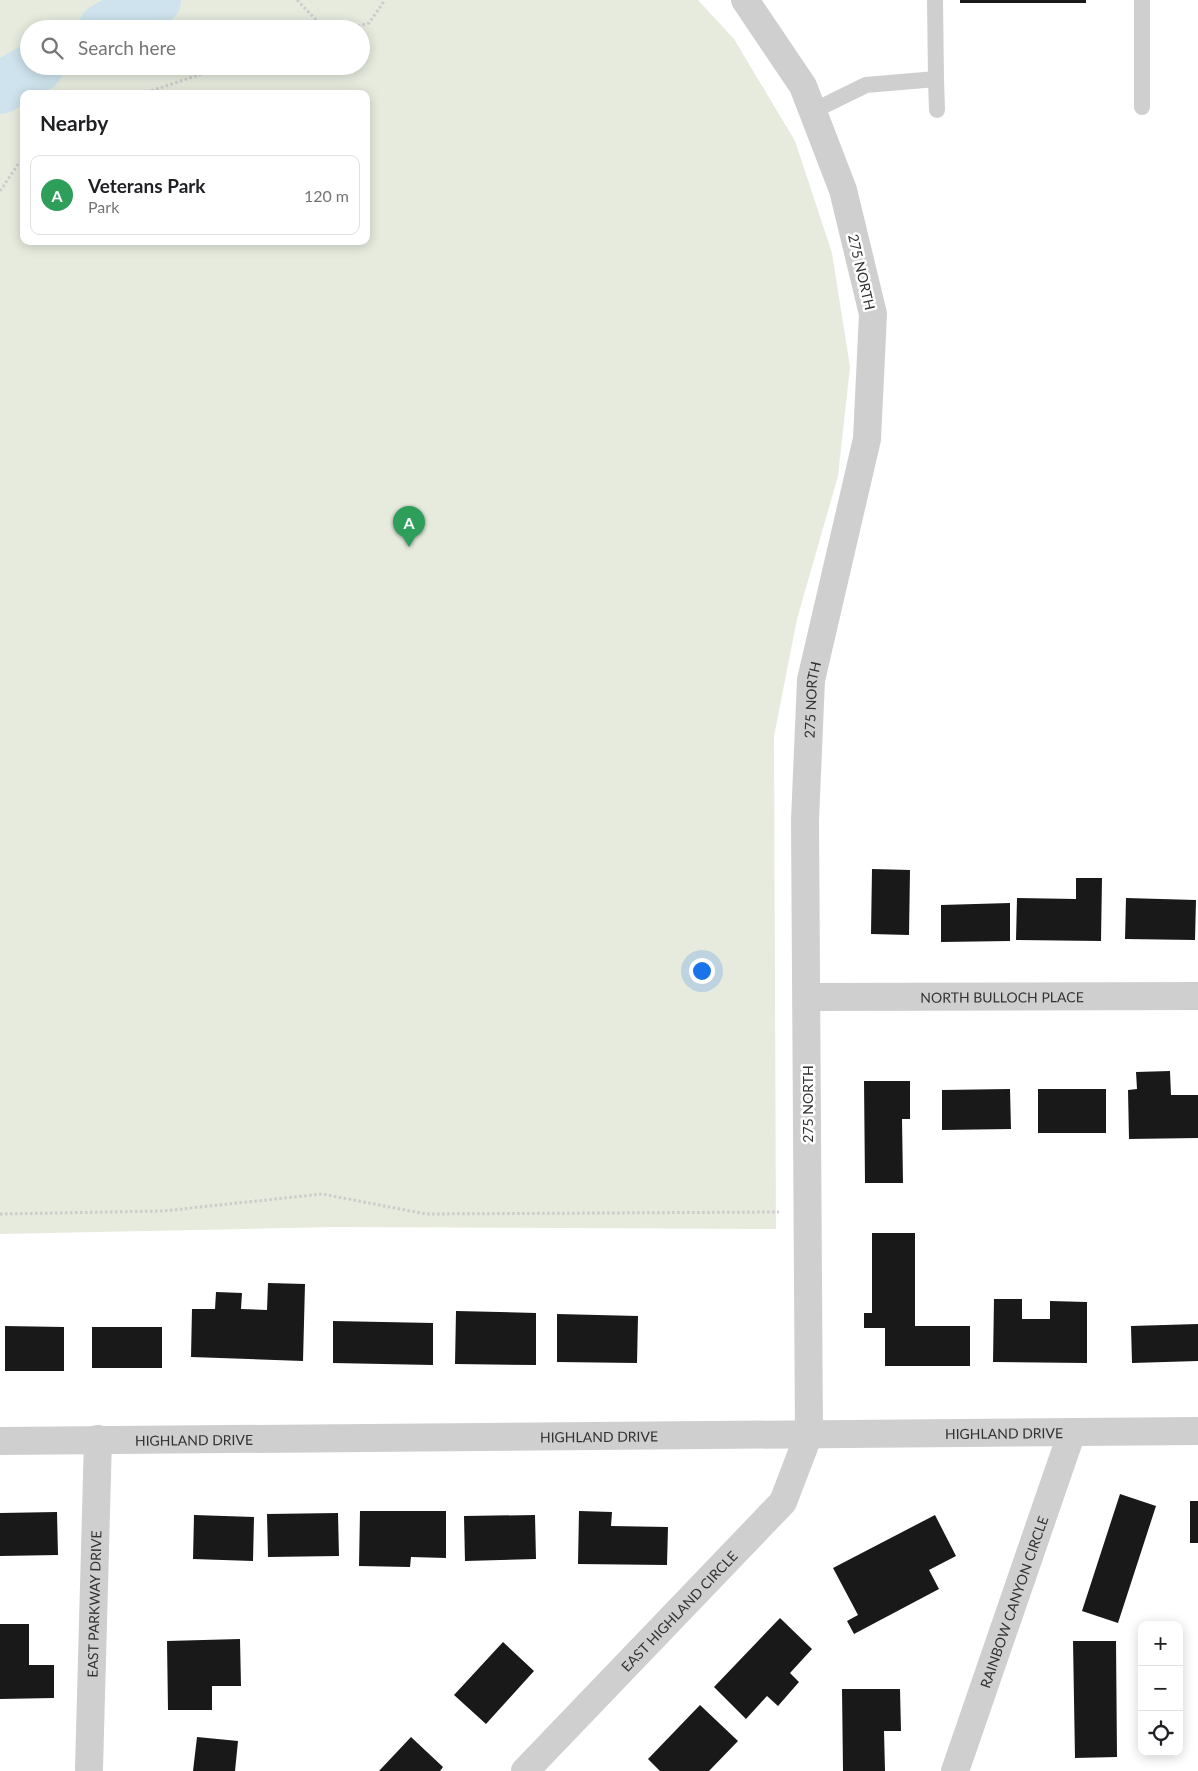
<!DOCTYPE html>
<meta charset="utf-8">
<style>
body{margin:0;font-family:Lato,sans-serif;background:#f6f6f6;color:#202124}
.controls{position:absolute;right:15px;bottom:15px;display:grid;overflow:hidden;border-radius:10px;box-shadow:0 2px 12px #0003}
.controls button{width:45px;height:45px;display:grid;place-items:center;padding:0;border:0;border-bottom:1px solid #e0e0e0;background:#fff;color:#202124;font:25px sans-serif}
.you{position:absolute;left:701px;top:970px;width:18px;height:18px;margin:-12px;border:4px solid #fff;border-radius:50%;background:#1a73e8;box-shadow:0 0 0 8px #1a73e833}
.badge{display:grid;place-items:center;width:32px;height:32px;border-radius:50%;background:#7c3aed;color:#fff;font-size:16px;font-weight:700}
.pin{position:absolute;translate:-50% -41px;filter:drop-shadow(0 1px 2px #0008)}
.pin::after{content:'';position:absolute;top:26px;width:18px;height:15px;background:inherit;clip-path:polygon(0 0,100% 0,50% 100%)}
.list{margin:0;padding:0;list-style:none}
h2{display:flex;justify-content:space-between;align-items:center;height:65px;margin:0;padding:0 20px;font-size:21px}
h2 small{font-size:16px;font-weight:400;color:#757577}
.list li{display:grid;grid-template-columns:32px 1fr auto;gap:15px;align-items:center;box-sizing:border-box;height:80px;margin:0 10px 10px;padding:0 10px;border:1px solid #e0e0e0;border-radius:10px}
.list b{display:block;font-size:19px;white-space:nowrap}
.list p{margin:0;font-size:16px;white-space:nowrap;color:#757577}
.list em{font-size:16px;font-style:normal;color:#757577}
.icon{flex:none;width:28px;height:28px;fill:none;stroke:currentColor;stroke-width:2;stroke-linecap:round;stroke-linejoin:round}
.map{position:relative;flex:none;width:1198px;height:1771px;overflow:hidden}
.search{position:absolute;background:#fff;box-shadow:0 2px 12px #0003;left:20px;top:20px;width:350px;height:55px;display:flex;align-items:center;gap:12px;box-sizing:border-box;padding:0 18px;border-radius:28px;color:#757577;font-size:19px}
.panel{position:absolute;background:#fff;box-shadow:0 2px 12px #0003;left:20px;top:90px;width:350px;height:155px;border-radius:10px}
.map>svg:first-child{display:block}
.green{fill:#e6ebde;fill-rule:evenodd}
.lines{fill:none;stroke-linecap:round;stroke-linejoin:round}
.river{stroke:#cee3ed;stroke-width:52}
.building{fill:#191919}
.path{stroke:#ccc;stroke-width:3;stroke-dasharray:2.5 2.5;stroke-linecap:butt}
.service{stroke:#cfcfcf;stroke-width:16}
.minor{stroke:#cfcfcf;stroke-width:28}
.labels{text-anchor:middle;dominant-baseline:central;stroke-width:5;stroke-linejoin:round;paint-order:stroke}
.street-label{font-size:14px;fill:#323232;stroke:#fff}
</style>
<div class="map">
<svg width="1198" height="1771" viewBox="0 0 1198 1771">
<rect width="100%" height="100%" fill="#fff"/>
<path class="green" d="M 0,0 L 698,0 L 734,39 L 795,141 L 832,253 L 850,367 L 838,476 L 797,619 L 774,736 L 776,1229 L 334,1227 L 0,1234 ZM 29,29 L 361,29 L 361,66 L 29,66 ZM 24,94 L 366,94 L 366,241 L 24,241 Z"/>
<g class="lines">
<path class="river" d="M 104,29 L 155,0
M 0,88 L 38,66"/>
</g>
<path class="building" d="M 960,0 L 1086,0 L 1086,3 L 960,3 Z
M 872,869 L 910,870 L 909,935 L 871,934 Z
M 1076,878 L 1102,878 L 1101,941 L 1016,940 L 1017,898 L 1076,899 Z
M 1126,898 L 1196,900 L 1195,940 L 1125,939 Z
M 1010,903 L 1010,941 L 941,942 L 941,905 Z
M 1170,1071 L 1171,1095 L 1198,1095 L 1198,1138 L 1129,1139 L 1128,1090 L 1137,1089 L 1136,1072 Z
M 864,1081 L 910,1081 L 910,1119 L 902,1119 L 903,1183 L 865,1183 Z
M 1010,1089 L 1011,1129 L 942,1130 L 942,1090 Z
M 1038,1089 L 1106,1089 L 1106,1133 L 1038,1133 Z
M 872,1233 L 915,1233 L 915,1326 L 970,1326 L 970,1366 L 885,1366 L 885,1328 L 864,1328 L 864,1313 L 872,1313 Z
M 268,1283 L 305,1284 L 303,1361 L 191,1357 L 192,1309 L 215,1309 L 216,1292 L 242,1293 L 241,1309 L 267,1310 Z
M 994,1299 L 1022,1299 L 1022,1319 L 1050,1319 L 1050,1301 L 1087,1302 L 1087,1363 L 993,1362 Z
M 456,1311 L 536,1313 L 536,1365 L 455,1364 Z
M 557,1314 L 638,1316 L 637,1363 L 557,1362 Z
M 333,1321 L 433,1323 L 433,1365 L 333,1363 Z
M 1198,1324 L 1198,1361 L 1132,1363 L 1131,1326 Z
M 5,1326 L 64,1327 L 64,1371 L 5,1371 Z
M 92,1327 L 162,1327 L 162,1368 L 92,1368 Z
M 1120,1494 L 1156,1506 L 1118,1623 L 1082,1611 Z
M 1190,1501 L 1198,1501 L 1198,1543 L 1190,1543 Z
M 360,1511 L 446,1511 L 446,1558 L 411,1557 L 410,1567 L 359,1566 Z
M 579,1511 L 612,1512 L 611,1526 L 668,1527 L 667,1565 L 578,1564 Z
M 57,1512 L 58,1555 L 0,1556 L 0,1513 Z
M 338,1513 L 339,1556 L 268,1557 L 267,1514 Z
M 194,1515 L 254,1517 L 253,1561 L 193,1559 Z
M 535,1515 L 536,1559 L 465,1561 L 464,1516 Z
M 935,1515 L 956,1556 L 929,1570 L 939,1589 L 854,1634 L 847,1621 L 858,1615 L 833,1568 Z
M 780,1618 L 812,1649 L 790,1673 L 799,1682 L 778,1706 L 767,1696 L 746,1719 L 714,1687 Z
M 0,1624 L 29,1624 L 29,1665 L 54,1665 L 54,1698 L 0,1699 Z
M 240,1639 L 241,1686 L 212,1686 L 212,1710 L 168,1710 L 167,1641 Z
M 1073,1641 L 1116,1641 L 1117,1757 L 1075,1758 Z
M 503,1642 L 534,1671 L 486,1724 L 454,1695 Z
M 842,1689 L 900,1689 L 901,1731 L 884,1731 L 885,1771 L 843,1771 Z
M 700,1705 L 738,1741 L 709,1771 L 660,1771 L 648,1759 Z
M 197,1737 L 238,1741 L 235,1771 L 193,1771 Z
M 411,1737 L 443,1767 L 440,1771 L 379,1771 Z"/>
<g class="lines">
<path class="path" d="M 297,0 L 325,29
M 348,29 L 369,23 L 385,0
M 142,94 L 225,66
M 0,191 L 19,163 L 24,160
M 0,1214 L 163,1211 L 322,1194 L 426,1214 L 779,1212"/>
<path class="service" d="M 935,0 L 936,79
M 1142,0 L 1142,107
M 813,111 L 866,85 L 936,79 L 937,110"/>
<g class="minor">
<path id="s1" d="M 807,997 L 1198,996"/>
<path id="s2" d="M 0,1441 L 1198,1431"/>
<path id="s3" d="M 89,1769 L 98,1439"/>
<path id="s4" d="M 525,1771 L 783,1502 L 809,1434 L 805,820 L 811,680 L 867,439 L 873,314 L 843,190 L 803,86 L 745,0"/>
<path id="s5" d="M 955,1771 L 1072,1432"/>
</g>
</g>
<g class="labels">
<g class="street-label">
<text transform="translate(862 272) rotate(77)">275 NORTH</text>
<text stroke="none"><textPath href="#s4" startOffset="1180">275 NORTH</textPath></text>
<text stroke="none"><textPath href="#s1" startOffset="195">NORTH BULLOCH PLACE</textPath></text>
<text transform="translate(807 1104) rotate(-90)">275 NORTH</text>
<text stroke="none"><textPath href="#s2" startOffset="1004">HIGHLAND DRIVE</textPath></text>
<text stroke="none"><textPath href="#s2" startOffset="599">HIGHLAND DRIVE</textPath></text>
<text stroke="none"><textPath href="#s2" startOffset="194">HIGHLAND DRIVE</textPath></text>
<text stroke="none"><textPath href="#s5" startOffset="179">RAINBOW CANYON CIRCLE</textPath></text>
<text stroke="none"><textPath href="#s3" startOffset="165">EAST PARKWAY DRIVE</textPath></text>
<text stroke="none"><textPath href="#s4" startOffset="222">EAST HIGHLAND CIRCLE</textPath></text>
</g>
</g>
</svg>
<div class="controls">
<button>+</button>
<button>−</button>
<button><svg class="icon" aria-label="locate" viewBox="0 0 24 24"><circle cx="12" cy="12" r="6"/><path d="M12 2v4M12 18v4M2 12h4M18 12h4"/></svg></button>
</div>
<div class="you"></div>
<div class="pin badge" style="left:409px;top:547px;background:#2e9e5b">A</div>
<div class="search"><svg class="icon" aria-label="search" viewBox="0 0 24 24"><circle cx="10" cy="10" r="6"/><path d="M15 15l6 6"/></svg>Search here</div>
<section class="panel">
<h2>Nearby<small></small></h2>
<ul class="list">
<li><span class="badge" style="background:#2e9e5b">A</span><div><b>Veterans Park</b><p>Park</p></div><em>120 m</em></li>
</ul>
</section>
</div>
